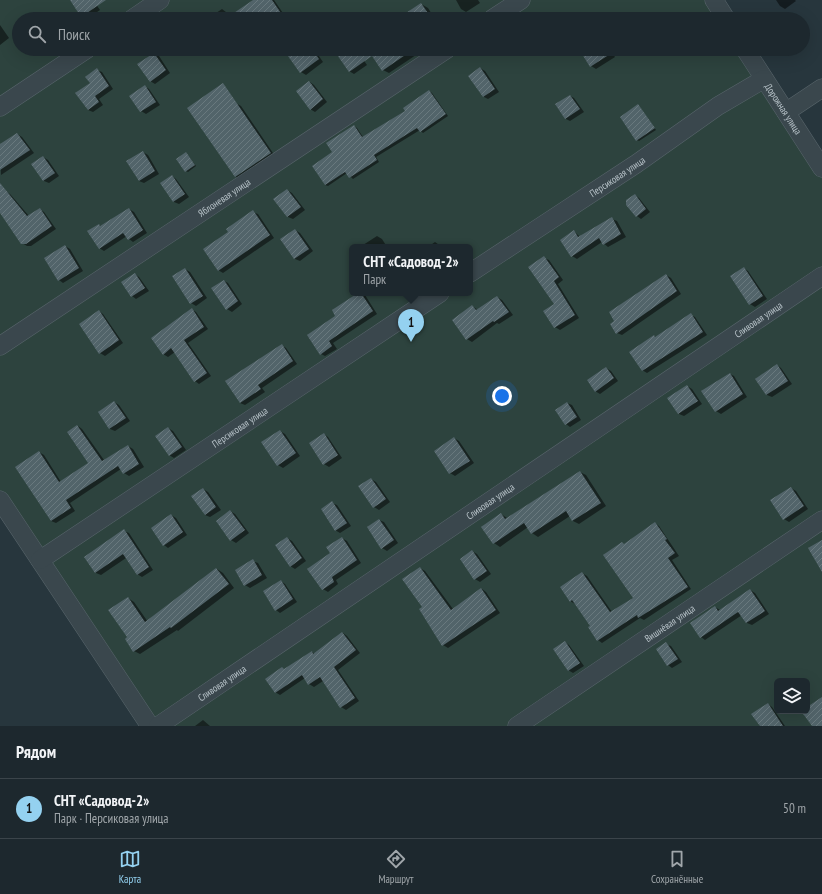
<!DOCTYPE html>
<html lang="ru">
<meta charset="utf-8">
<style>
body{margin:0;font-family:"PT Sans Narrow",sans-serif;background:#253036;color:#f1f3f6}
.controls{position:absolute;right:12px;bottom:12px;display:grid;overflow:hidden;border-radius:6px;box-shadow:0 4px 16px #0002}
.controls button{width:36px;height:36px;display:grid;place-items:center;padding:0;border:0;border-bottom:1px solid #3b444a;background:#1d282e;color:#f1f3f6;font:20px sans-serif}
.you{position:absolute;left:502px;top:396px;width:14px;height:14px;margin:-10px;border:3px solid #fff;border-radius:50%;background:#1a73e8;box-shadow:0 0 0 6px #1a73e833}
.badge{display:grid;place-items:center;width:26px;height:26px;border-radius:50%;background:#94d1f0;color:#111;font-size:13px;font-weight:700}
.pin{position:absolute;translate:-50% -33px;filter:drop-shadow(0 1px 2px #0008)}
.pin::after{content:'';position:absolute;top:21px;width:14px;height:12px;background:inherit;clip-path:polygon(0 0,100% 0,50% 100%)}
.popup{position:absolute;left:349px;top:244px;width:124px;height:52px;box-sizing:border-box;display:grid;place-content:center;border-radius:6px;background:#1d282e;filter:drop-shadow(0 1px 3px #0005);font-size:13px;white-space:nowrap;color:#a0a6aa}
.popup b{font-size:15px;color:#f1f3f6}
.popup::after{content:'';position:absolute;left:50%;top:100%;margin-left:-8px;border:8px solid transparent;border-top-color:#1d282e}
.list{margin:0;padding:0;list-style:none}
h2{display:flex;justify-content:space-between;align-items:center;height:52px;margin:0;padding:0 16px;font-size:17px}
h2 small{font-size:13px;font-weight:400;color:#a0a6aa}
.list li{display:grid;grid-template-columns:26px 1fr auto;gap:12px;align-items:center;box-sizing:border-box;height:60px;padding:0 16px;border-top:1px solid #3b444a}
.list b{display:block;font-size:15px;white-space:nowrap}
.list p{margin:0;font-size:13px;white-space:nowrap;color:#a0a6aa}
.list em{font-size:13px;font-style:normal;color:#a0a6aa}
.icon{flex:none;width:22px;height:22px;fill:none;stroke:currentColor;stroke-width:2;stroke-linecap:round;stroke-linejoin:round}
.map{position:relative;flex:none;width:822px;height:726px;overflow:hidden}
.search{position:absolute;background:#1d282e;box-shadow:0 4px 16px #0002;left:12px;right:12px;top:12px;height:44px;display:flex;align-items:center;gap:10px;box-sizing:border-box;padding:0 14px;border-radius:22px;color:#a0a6aa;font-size:15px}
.sheet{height:112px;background:#1d282e}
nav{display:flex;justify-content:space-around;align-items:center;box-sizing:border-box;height:56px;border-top:1px solid #3b444a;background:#1d282e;font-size:11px;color:#a0a6aa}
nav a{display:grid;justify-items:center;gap:2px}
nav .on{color:#94d1f0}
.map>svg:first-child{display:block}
.garden{fill:#2d433e;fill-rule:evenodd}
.shadow{fill:#0007}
.building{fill:url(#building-hatch)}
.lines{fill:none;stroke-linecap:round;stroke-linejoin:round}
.minor-casing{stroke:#58656b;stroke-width:19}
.minor{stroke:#3a474d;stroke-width:18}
.labels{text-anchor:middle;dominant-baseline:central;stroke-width:3.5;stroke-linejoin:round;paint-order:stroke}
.street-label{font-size:10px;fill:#b7c2c8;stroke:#1f2c32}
</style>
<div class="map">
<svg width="822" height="726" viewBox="0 0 822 726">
<defs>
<pattern id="building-hatch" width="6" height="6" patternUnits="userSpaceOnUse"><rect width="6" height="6" fill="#52646a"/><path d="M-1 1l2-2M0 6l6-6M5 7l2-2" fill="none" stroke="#69797e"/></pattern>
</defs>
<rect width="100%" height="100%" fill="#27363d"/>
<path class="garden" d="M 0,0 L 714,0 L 726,19 L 19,19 L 19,49 L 745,49 L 822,168 L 822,726 L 142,726 L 0,516 ZM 352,247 L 470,247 L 470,293 L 352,293 ZM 777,681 L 807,681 L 807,711 L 777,711 Z"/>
<path class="shadow" d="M 71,0 L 93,0 L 100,10 L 87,19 L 82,16 Z
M 255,0 L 274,0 L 287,19 L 207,19 L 222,9 L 226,12 L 230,17 Z
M 456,0 L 478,0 L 480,3 L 466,12 L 461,9 Z
M 776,0 L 795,0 L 796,1 L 785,9 L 780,6 Z
M 421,4 L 428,8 L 435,19 L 407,19 Z
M 0,25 L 9,38 L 0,45 Z
M 47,49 L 63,49 L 54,55 L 49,52 Z
M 289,49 L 314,49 L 323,62 L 306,75 L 301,72 Z
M 342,49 L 356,49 L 367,65 L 354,74 L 349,71 Z
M 369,49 L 421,49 L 422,51 L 389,73 L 383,70 Z
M 581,49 L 610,49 L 615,57 L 596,69 L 591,66 Z
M 154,54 L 159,56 L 170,73 L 155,84 L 150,81 Z
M 480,68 L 485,71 L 499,92 L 488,99 L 484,97 Z
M 97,70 L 102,72 L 113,89 L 99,99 L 103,105 L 93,112 L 88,110 L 91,83 Z
M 310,82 L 314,85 L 327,102 L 315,112 L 310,109 Z
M 145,86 L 149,89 L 160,105 L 146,114 L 141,111 L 131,96 Z
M 429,91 L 432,93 L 448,116 L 423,133 L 420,130 L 376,157 L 379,162 L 353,179 L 347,173 L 328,186 L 325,185 L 334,153 L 354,126 L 357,128 L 363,137 L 407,111 Z
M 570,96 L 574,98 L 584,112 L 570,121 L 566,119 L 556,105 Z
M 236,103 L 241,106 L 275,156 L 240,179 L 236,177 Z
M 638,105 L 656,130 L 639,141 L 637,140 Z
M 17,134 L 22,137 L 34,153 L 1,175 L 0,146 Z
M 143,152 L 148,155 L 159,174 L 144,183 L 139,181 Z
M 186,153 L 196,166 L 188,172 L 186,171 Z
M 43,157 L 48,160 L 59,176 L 49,183 L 44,181 L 33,164 Z
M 172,176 L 176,179 L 189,197 L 179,204 L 174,202 L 161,183 Z
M 287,190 L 292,193 L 305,210 L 293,219 L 288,217 L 275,199 Z
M 5,191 L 10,194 L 29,216 L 40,209 L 44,212 L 56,229 L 31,246 L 27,246 L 22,243 L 0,211 L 0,195 Z
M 635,195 L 639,198 L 650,212 L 641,219 L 637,216 Z
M 129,209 L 134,212 L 147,233 L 133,242 L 129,239 L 127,236 L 104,251 L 99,248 L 99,225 L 101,226 Z
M 253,212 L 258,214 L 274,238 L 223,273 L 218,270 L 230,232 Z
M 612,219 L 617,221 L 626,237 L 608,247 L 602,242 L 577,259 L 572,256 L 574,231 L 580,237 Z
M 295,230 L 300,233 L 313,251 L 300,261 L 295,259 L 281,240 Z
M 377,236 L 382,239 L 387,247 L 360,247 Z
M 435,242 L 442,247 L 428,247 Z
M 65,246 L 70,249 L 83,271 L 63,283 L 59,280 Z
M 544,258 L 549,260 L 563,280 L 558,284 L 579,318 L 560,330 L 555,327 L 555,304 Z
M 744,268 L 748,271 L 767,299 L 755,307 L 750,304 L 731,276 Z
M 185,269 L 190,272 L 207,298 L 196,306 L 191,303 Z
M 135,274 L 139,277 L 149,291 L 136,299 L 132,296 Z
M 666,275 L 671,278 L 681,294 L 622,335 L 617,333 L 616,321 Z
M 224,281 L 228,283 L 242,304 L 232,312 L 227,309 Z
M 359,293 L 365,295 L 377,314 L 333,343 L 337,349 L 325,356 L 321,354 L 336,316 Z
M 497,297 L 502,300 L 513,315 L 499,324 L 497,323 L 472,342 L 467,339 L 472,306 L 478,310 Z
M 192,309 L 196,312 L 208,329 L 188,343 L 211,376 L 199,384 L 195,381 L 175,352 L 168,357 L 163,354 Z
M 99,311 L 103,314 L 123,343 L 105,356 L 100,353 Z
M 691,315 L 695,317 L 707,335 L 647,373 L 642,370 L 654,336 L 656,337 Z
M 282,345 L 286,348 L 297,364 L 262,388 L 265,392 L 245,405 L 240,403 Z
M 777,365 L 781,368 L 792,384 L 772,397 L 767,395 L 756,379 Z
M 606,368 L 611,371 L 618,381 L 600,394 L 595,391 Z
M 730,374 L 734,376 L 747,397 L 721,414 L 716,411 L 703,391 Z
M 687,386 L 692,389 L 702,404 L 684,416 L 679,414 L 669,398 Z
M 114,402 L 119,405 L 130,421 L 115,431 L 110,429 L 99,412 Z
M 567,403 L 572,405 L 581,420 L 570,427 L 566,424 Z
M 78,426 L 82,429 L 104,460 L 128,446 L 133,449 L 144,467 L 129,476 L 124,473 L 121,469 L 70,503 L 75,511 L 56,523 L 51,521 L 39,452 L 44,455 L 61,482 L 89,463 Z
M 168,428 L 173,431 L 186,450 L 174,458 L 169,455 Z
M 280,431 L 285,434 L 300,456 L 283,468 L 278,465 Z
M 324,434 L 328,437 L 342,458 L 329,467 L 324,464 Z
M 454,438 L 459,441 L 474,463 L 455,476 L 450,473 L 435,451 Z
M 580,472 L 586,475 L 606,506 L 579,524 L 573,521 L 570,516 L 538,537 L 532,533 L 528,527 L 500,547 L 494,543 L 501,514 L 507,518 Z
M 371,479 L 376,482 L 390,502 L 379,510 L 374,507 Z
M 791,488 L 796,491 L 808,509 L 789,522 L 784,519 Z
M 203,489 L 208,492 L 221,510 L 210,517 L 205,515 Z
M 332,503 L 337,505 L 351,526 L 340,533 L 335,530 Z
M 230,511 L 235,514 L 249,533 L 236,543 L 231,540 Z
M 171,515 L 176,518 L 187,535 L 168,548 L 164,545 Z
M 379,520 L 384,522 L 398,543 L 387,551 L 382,548 Z
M 655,523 L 659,526 L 679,556 L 672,560 L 691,589 L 644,620 L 640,618 L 602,643 L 598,640 L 591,626 L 575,604 L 570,601 L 582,573 L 587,576 L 612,612 L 635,598 L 622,543 L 625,545 Z
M 124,531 L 129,533 L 153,570 L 142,577 L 137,574 L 126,558 L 101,575 L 96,573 L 85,557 Z
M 287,538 L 292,541 L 306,561 L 295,569 L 290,566 Z
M 342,538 L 347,541 L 361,563 L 336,580 L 338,584 L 328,592 L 323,589 L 331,553 Z
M 472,551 L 477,554 L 491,574 L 480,582 L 475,579 Z
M 253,561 L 258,563 L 267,578 L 250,588 L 245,585 L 236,570 Z
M 420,568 L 425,571 L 453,609 L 482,589 L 486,592 L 500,613 L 448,648 L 443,645 L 420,610 L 423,607 Z
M 217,569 L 223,573 L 234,588 L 178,631 L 177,630 L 140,654 L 134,651 L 128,638 L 128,598 L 134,602 L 148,622 Z
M 281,581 L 285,584 L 297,602 L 280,613 L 276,610 Z
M 750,590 L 755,593 L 769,614 L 752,625 L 747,623 L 742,615 L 705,640 L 701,637 L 715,607 L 720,610 Z
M 343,633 L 347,636 L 360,653 L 338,670 L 359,701 L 346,710 L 341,707 L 323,681 L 314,687 L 309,684 L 305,678 L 280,695 L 275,692 L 285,670 L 312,652 L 315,654 Z
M 565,642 L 569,645 L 584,666 L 573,673 L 568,670 Z
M 666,644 L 671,646 L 682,662 L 672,668 L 668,665 Z
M 768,704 L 772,707 L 785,726 L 761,726 Z
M 203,720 L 210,726 L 195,726 Z"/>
<path class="building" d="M 70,0 L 106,0 L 81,17 Z
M 253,0 L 272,0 L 285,19 L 225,19 Z
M 421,3 L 432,19 L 397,19 Z
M 283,49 L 312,49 L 319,59 L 300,73 Z
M 333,49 L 414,49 L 382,71 L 372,56 L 349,72 Z
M 579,49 L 618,49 L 590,67 Z
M 154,53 L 166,70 L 150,82 L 137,64 Z
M 480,67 L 495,89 L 483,97 L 468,76 Z
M 97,68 L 109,86 L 95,96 L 99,102 L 88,110 L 75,93 L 90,83 L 85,77 Z
M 309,81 L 323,99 L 310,110 L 296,91 Z
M 223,83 L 271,153 L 235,177 L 187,108 Z
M 145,85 L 156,102 L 140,112 L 129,96 Z
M 429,90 L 446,114 L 420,132 L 417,128 L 374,155 L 377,160 L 349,178 L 345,172 L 325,185 L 312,166 L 332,152 L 326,143 L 354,125 L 362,137 L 405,111 L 403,108 Z
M 570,95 L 580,109 L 565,119 L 555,104 Z
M 638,104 L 655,128 L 636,141 L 620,117 Z
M 17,133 L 30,150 L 0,170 L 0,144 Z
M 143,151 L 155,171 L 139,181 L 126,161 Z
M 186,152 L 195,165 L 185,172 L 176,159 Z
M 43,156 L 55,173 L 43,181 L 31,164 Z
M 172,175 L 185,194 L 173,202 L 160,183 Z
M 0,183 L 27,216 L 40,208 L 52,226 L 26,244 L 21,244 L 0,213 Z
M 287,189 L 301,207 L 287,217 L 273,199 Z
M 635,194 L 646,209 L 636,217 L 626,205 L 626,200 Z
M 129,208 L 143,230 L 128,240 L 123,233 L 99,249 L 87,231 L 99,224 L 100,226 Z
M 253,210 L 270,235 L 218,271 L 203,249 L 228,232 L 226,229 Z
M 612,217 L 621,234 L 603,245 L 599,238 L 571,257 L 560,240 L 574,230 L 578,237 Z
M 295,229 L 309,249 L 294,259 L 280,239 Z
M 65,245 L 79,268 L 58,281 L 44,258 Z
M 544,256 L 559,277 L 554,281 L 575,315 L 554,328 L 543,311 L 554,304 L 528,267 Z
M 744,267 L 763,296 L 749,305 L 730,276 Z
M 185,268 L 203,296 L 190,304 L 172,276 Z
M 135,273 L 145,288 L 131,297 L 121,282 Z
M 666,274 L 677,291 L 616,334 L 610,324 L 614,321 L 609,312 Z
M 224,280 L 238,301 L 226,310 L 211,288 Z
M 358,293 L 361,293 L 373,311 L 329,341 L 332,346 L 320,355 L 307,335 L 335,316 L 332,310 Z
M 497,296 L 509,312 L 494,322 L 493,321 L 466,340 L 452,320 L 472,305 L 476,310 Z
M 192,308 L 204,327 L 184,340 L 207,373 L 194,382 L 171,348 L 163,355 L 151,338 Z
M 99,310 L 119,340 L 99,354 L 79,324 Z
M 691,313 L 703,332 L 642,371 L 629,352 L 654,335 L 655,337 Z
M 282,344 L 293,361 L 258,385 L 261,389 L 240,403 L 225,381 Z
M 777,364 L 788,381 L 766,395 L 755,379 Z
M 606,367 L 614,378 L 595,392 L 587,380 Z
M 730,373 L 743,394 L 715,412 L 701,391 Z
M 687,385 L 698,401 L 678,414 L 667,398 Z
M 114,401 L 126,418 L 109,429 L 98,412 Z
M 567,402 L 577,417 L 565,425 L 555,410 Z
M 77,425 L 102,461 L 128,445 L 139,464 L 123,474 L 118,466 L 66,500 L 71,508 L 51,521 L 15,467 L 39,451 L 59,482 L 88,463 L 67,432 Z
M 168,427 L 182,447 L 169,456 L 155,436 Z
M 280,430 L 296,453 L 277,466 L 261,442 Z
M 324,433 L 338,455 L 323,465 L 309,443 Z
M 454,437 L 470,461 L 449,474 L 434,451 Z
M 580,471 L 601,503 L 572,521 L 566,511 L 531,534 L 524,523 L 493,544 L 481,527 L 501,513 L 505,519 Z
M 371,478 L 386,499 L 373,508 L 358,486 Z
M 791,487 L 804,506 L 783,520 L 770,500 Z
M 203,488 L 216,507 L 205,515 L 191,496 Z
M 332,501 L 347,523 L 335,531 L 321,509 Z
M 230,510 L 245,530 L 230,541 L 216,521 Z
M 171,514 L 183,532 L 163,546 L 151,528 Z
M 379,519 L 394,540 L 381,549 L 367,527 Z
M 655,522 L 667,539 L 665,540 L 675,553 L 668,558 L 688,587 L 638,618 L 637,615 L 597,641 L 588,627 L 590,626 L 572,600 L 570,602 L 560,587 L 582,572 L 610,612 L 633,598 L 603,555 L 622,542 L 624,544 Z
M 124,529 L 149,567 L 137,575 L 123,554 L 95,573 L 84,557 Z
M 287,537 L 302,558 L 290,567 L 275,545 Z
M 342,537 L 357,560 L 332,577 L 334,582 L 322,590 L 307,569 L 330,553 L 326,547 Z
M 822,540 L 822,572 L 808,548 Z
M 472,550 L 487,571 L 474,580 L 460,559 Z
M 253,559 L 262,575 L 244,586 L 235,570 Z
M 420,567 L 451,610 L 481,588 L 496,610 L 442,646 L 419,609 L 422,607 L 402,579 Z
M 216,568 L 229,584 L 171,628 L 170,627 L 133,652 L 125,639 L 127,637 L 108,610 L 128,597 L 145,622 Z
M 281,580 L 293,599 L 275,611 L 263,591 Z
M 750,589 L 765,611 L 746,623 L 738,612 L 700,638 L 690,623 L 715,606 L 718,611 Z
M 342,632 L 356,650 L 334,667 L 355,698 L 340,708 L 320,677 L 308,685 L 302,675 L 275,693 L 265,679 L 282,667 L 284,669 L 312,651 L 313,654 Z
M 565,641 L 580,663 L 568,671 L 553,649 Z
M 666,642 L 678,659 L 667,666 L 656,649 Z
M 822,697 L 822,726 L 812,726 L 801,711 L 807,711 L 807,707 Z
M 768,703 L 783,726 L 760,726 L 751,714 Z"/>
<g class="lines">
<defs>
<g id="minor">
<path d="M 714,0 L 726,19"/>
<path d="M 132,19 L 160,0"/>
<path d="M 492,19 L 521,0"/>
<path id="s1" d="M 745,49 L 822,168"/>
<path d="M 0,107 L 87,49"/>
<path d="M 786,112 L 822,88"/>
<path id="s2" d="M 470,273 L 636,164 L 718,106 L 764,79"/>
<path id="s3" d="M 0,346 L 447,49"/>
<path d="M 0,500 L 150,726"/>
<path id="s4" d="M 40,560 L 440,293"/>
<path id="s5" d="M 158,726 L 822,276"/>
<path id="s6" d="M 517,726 L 822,520"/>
</g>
</defs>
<use href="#minor" class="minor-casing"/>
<use href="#minor" class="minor"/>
</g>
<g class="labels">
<g class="street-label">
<text stroke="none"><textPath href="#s1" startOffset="71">Дорожная улица</textPath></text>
<text stroke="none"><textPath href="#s2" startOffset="176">Персиковая улица</textPath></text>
<text stroke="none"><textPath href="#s3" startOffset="269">Яблоневая улица</textPath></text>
<text stroke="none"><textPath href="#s5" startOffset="725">Сливовая улица</textPath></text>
<text stroke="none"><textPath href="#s4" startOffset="240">Персиковая улица</textPath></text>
<text stroke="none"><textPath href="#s5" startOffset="401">Сливовая улица</textPath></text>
<text stroke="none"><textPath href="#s6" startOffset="184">Вишнёвая улица</textPath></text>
<text stroke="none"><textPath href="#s5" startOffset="77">Сливовая улица</textPath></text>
</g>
</g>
</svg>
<div class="controls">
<button><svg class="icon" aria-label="layers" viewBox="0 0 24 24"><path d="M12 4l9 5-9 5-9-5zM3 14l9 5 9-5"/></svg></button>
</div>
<div class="you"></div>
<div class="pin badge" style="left:411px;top:342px">1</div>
<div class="popup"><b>СНТ «Садовод-2»</b>Парк</div>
<div class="search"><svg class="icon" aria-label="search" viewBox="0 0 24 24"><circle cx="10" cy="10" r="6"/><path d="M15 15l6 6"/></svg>Поиск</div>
</div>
<section class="sheet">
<h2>Рядом<small></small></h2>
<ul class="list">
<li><span class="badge">1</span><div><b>СНТ «Садовод-2»</b><p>Парк · Персиковая улица</p></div><em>50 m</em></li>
</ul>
</section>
<nav>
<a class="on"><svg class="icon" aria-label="map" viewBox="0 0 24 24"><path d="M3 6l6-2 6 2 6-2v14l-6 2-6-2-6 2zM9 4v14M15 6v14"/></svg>Карта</a>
<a><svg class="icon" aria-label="directions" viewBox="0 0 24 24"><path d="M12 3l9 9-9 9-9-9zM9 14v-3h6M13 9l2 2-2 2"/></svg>Маршрут</a>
<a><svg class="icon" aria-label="saved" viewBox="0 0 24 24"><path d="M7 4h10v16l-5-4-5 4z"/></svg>Сохранённые</a>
</nav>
